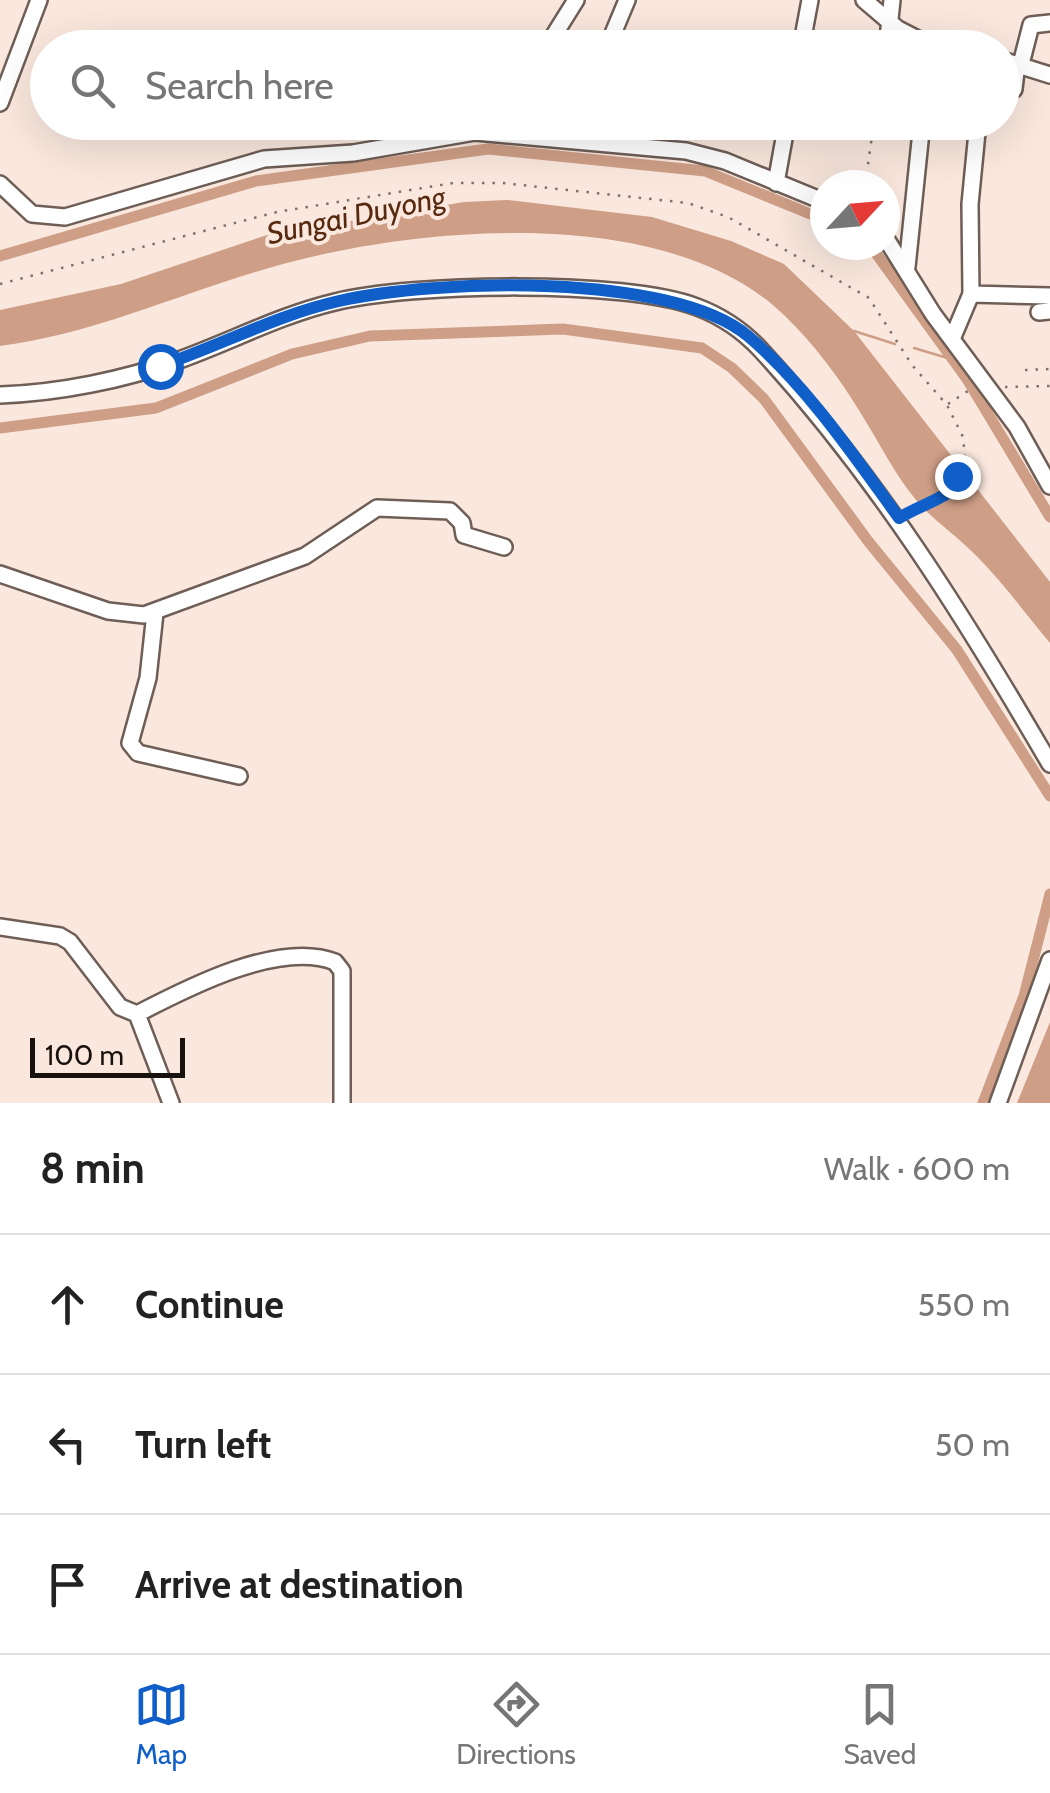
<!DOCTYPE html>
<meta charset="utf-8">
<style>
body{margin:0;font-family:Cabin,sans-serif;background:#f6f6f6;color:#222}
.compass{position:absolute;left:810px;top:170px;width:90px;height:90px;border-radius:50%;background:#fff;box-shadow:0 10px 40px #0002;rotate:64deg}
.scale{position:absolute;left:30px;bottom:25px;width:155px;box-sizing:border-box;padding-left:10px;border:5px solid #18110e;border-top:0;font-size:28px;line-height:35px;white-space:nowrap;color:#18110e;-webkit-text-stroke:8px #fae8de;paint-order:stroke}
.stop{position:absolute;width:30px;height:30px;margin:-22px;border:8px solid #105ec8;border-radius:50%;background:#fff}
.stop.end{background:#105ec8;border-color:#fff;box-shadow:0 2px 10px #0008}
.list{margin:0;padding:0;list-style:none}
h2{display:flex;justify-content:space-between;align-items:center;height:130px;margin:0;padding:0 40px;font-size:42px}
h2 small{font-size:32px;font-weight:400;color:#767676}
.list li{display:grid;grid-template-columns:65px 1fr auto;gap:30px;align-items:center;box-sizing:border-box;height:140px;padding:0 40px;border-top:2px solid #e0e0e0}
.list b{display:block;font-size:38px;white-space:nowrap}
.list em{font-size:32px;font-style:normal;color:#767676}
.icon{flex:none;width:55px;height:55px;fill:none;stroke:currentColor;stroke-width:2;stroke-linecap:round;stroke-linejoin:round}
.map{position:relative;flex:none;width:1050px;height:1103px;overflow:hidden}
.search{position:absolute;background:#fff;box-shadow:0 10px 40px #0002;left:30px;right:30px;top:30px;height:110px;display:flex;align-items:center;gap:25px;box-sizing:border-box;padding:0 35px;border-radius:55px;color:#767676;font-size:38px}
.sheet{height:550px;background:#fff}
nav{display:flex;justify-content:space-around;align-items:center;box-sizing:border-box;height:140px;border-top:2px solid #e0e0e0;background:#fff;font-size:28px;color:#767676}
nav a{display:grid;justify-items:center;gap:5px}
nav .on{color:#105ec8}
.map>svg:first-child{display:block}
.water{fill:#ce9e86}
.lines{fill:none;stroke-linecap:round;stroke-linejoin:round}
.stream{stroke:#ce9e86;stroke-width:2.5}
.canal{stroke:#ce9e86;stroke-width:11}
.minor-casing{stroke:#6e5e56;stroke-width:20}
.path{stroke:#7e726c;stroke-width:2.5;stroke-dasharray:2.5 8;stroke-linecap:butt}
.minor{stroke:#fff;stroke-width:15}
.route{stroke:#105ec8;stroke-width:12}
.labels{text-anchor:middle;dominant-baseline:central;stroke-width:8;stroke-linejoin:round;paint-order:stroke}
.water-label{font-size:30px;font-style:italic;fill:#57290e;stroke:#fae8de}
</style>
<div class="map">
<svg width="1050" height="1103" viewBox="0 0 1050 1103">
<rect width="100%" height="100%" fill="#fae8de"/>
<path class="water" d="M 507,200 L 652,217 L 731,241 L 784,264 L 854,331 L 1050,582 L 1050,643 C 1023,611 997,574 966,546 C 949,530 931,518 916,500 C 895,475 880,444 863,417 C 842,381 814,344 784,315 C 667,202 413,226 269,268 C 178,294 94,334 0,346 L 0,310 L 121,284 L 267,235 L 464,202 Z
M 1050,1022 L 1050,1103 L 1017,1103 Z"/>
<g class="lines">
<path class="stream" d="M 854,331 L 895,344
M 914,348 L 954,360"/>
<path class="canal" d="M 870,245 L 967,379 L 1050,517
M 0,256 L 256,181 L 488,149 L 705,171 L 825,220
M 0,428 L 156,408 L 292,354 L 370,336 L 563,329 L 702,348 L 732,368 L 764,399 L 868,541 L 957,650 L 1050,796
M 983,1103 L 1024,996 L 1050,894"/>
<defs>
<path id="minor" d="M 864,0 L 898,29 L 935,48
M 546,48 L 576,0
M 607,48 L 627,0
M 801,48 L 810,0
M 887,48 L 892,0
M 1002,60 L 1050,75
M 1021,64 L 1031,25 L 1050,23
M 1002,92 L 1014,89 L 1017,63
M 0,103 L 39,0
M 776,183 L 787,122
M 0,184 L 32,214 L 65,217 L 264,159 L 353,153 L 475,132 L 686,151 L 725,161 L 825,202
M 885,237 L 933,314 L 1017,427 L 1050,486
M 907,267 L 922,122
M 971,294 L 970,204 L 978,122
M 1039,312 L 1050,311
M 952,339 L 971,294 L 1050,296
M 0,395 C 58,393 124,380 179,360 C 232,341 280,315 335,302 C 411,283 625,279 697,307 C 721,316 743,331 760,349 C 876,475 964,616 1050,764
M 0,574 L 108,611 L 144,615 L 305,556 L 377,508 L 450,511 L 462,523 L 464,535 L 504,547
M 155,613 L 148,678 L 130,743 L 138,753 L 239,776
M 0,927 L 60,936 L 70,942 L 120,1007 L 137,1014 C 187,988 279,940 335,962 L 342,971 L 342,1103
M 137,1014 L 171,1103
M 998,1103 L 1050,960"/>
</defs>
<use href="#minor" class="minor-casing"/>
<path class="path" d="M 865,185 L 874,122
M 0,284 L 277,212 L 453,183 L 502,183 L 688,203 L 728,217 L 869,298 L 912,365 L 947,405 L 963,437 L 966,467 L 957,476 L 958,486 L 906,514
M 1025,370 L 1050,369
M 1005,387 L 1050,386
M 948,404 L 974,387"/>
<use href="#minor" class="minor"/>
</g>
<g class="lines">
<path class="route" d="M 160,366 C 220,346 276,315 339,301 C 434,279 671,272 748,336 C 806,385 855,457 899,518 C 919,506 941,500 958,486 L 957,476"/>
</g>
<g class="labels">
<g class="water-label">
<text transform="translate(356 215) rotate(-12)">Sungai Duyong</text>
</g>
</g>
</svg>
<svg class="compass" viewBox="-18 -18 36 36"><path d="M0-13l5 13h-10z" fill="#e53935"/><path d="M0 13l5-13h-10z" fill="#767676"/></svg>
<div class="scale">100 m</div>
<div class="stop" style="left:160px;top:366px"></div>
<div class="stop end" style="left:957px;top:476px"></div>
<div class="search"><svg class="icon" aria-label="search" viewBox="0 0 24 24"><circle cx="10" cy="10" r="6"/><path d="M15 15l6 6"/></svg>Search here</div>
</div>
<section class="sheet">
<h2>8 min<small>Walk · 600 m</small></h2>
<ul class="list">
<li><svg class="icon" aria-label="ahead" viewBox="0 0 24 24"><path d="M12 20V5M6 11l6-6 6 6"/></svg><div><b>Continue</b></div><em>550 m</em></li>
<li><svg class="icon" aria-label="left" viewBox="0 0 24 24"><path d="M17 20v-9H6M10 6l-5 5 5 5"/></svg><div><b>Turn left</b></div><em>50 m</em></li>
<li><svg class="icon" aria-label="arrive" viewBox="0 0 24 24"><path d="M6 21V4h12l-3 4 3 4H6"/></svg><div><b>Arrive at destination</b></div></li>
</ul>
</section>
<nav>
<a class="on"><svg class="icon" aria-label="map" viewBox="0 0 24 24"><path d="M3 6l6-2 6 2 6-2v14l-6 2-6-2-6 2zM9 4v14M15 6v14"/></svg>Map</a>
<a><svg class="icon" aria-label="directions" viewBox="0 0 24 24"><path d="M12 3l9 9-9 9-9-9zM9 14v-3h6M13 9l2 2-2 2"/></svg>Directions</a>
<a><svg class="icon" aria-label="saved" viewBox="0 0 24 24"><path d="M7 4h10v16l-5-4-5 4z"/></svg>Saved</a>
</nav>
